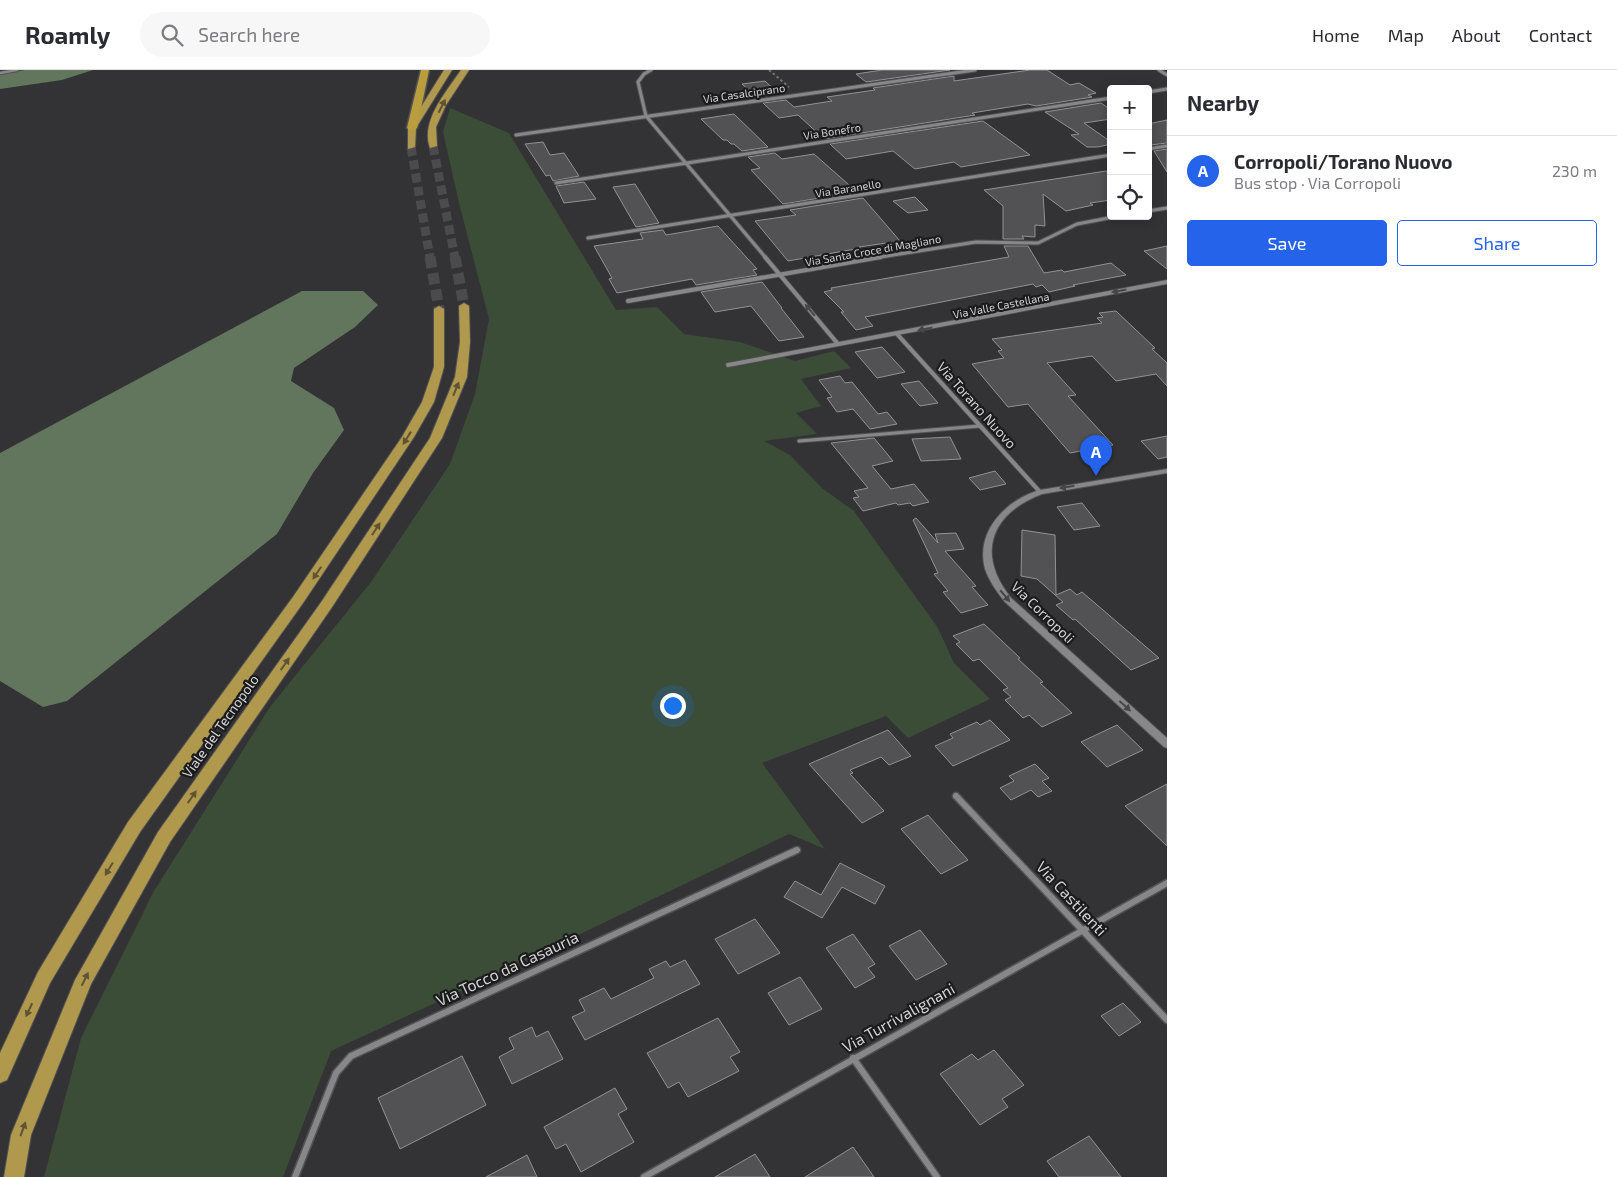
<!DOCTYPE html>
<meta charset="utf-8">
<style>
body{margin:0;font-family:"Exo 2",sans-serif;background:#f7f7f7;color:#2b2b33}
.controls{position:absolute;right:15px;top:15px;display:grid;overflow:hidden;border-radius:5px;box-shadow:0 2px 12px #0003}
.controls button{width:45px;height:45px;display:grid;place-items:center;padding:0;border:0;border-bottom:1px solid #e1e1e2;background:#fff;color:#2b2b33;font:25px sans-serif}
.you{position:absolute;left:672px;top:635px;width:18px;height:18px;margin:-12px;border:4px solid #fff;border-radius:50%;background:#1a73e8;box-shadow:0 0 0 8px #1a73e833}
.badge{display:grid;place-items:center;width:32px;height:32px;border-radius:50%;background:#2563eb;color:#fff;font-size:16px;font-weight:700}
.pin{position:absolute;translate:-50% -41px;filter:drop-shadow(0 1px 2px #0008)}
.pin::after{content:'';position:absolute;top:26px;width:18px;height:15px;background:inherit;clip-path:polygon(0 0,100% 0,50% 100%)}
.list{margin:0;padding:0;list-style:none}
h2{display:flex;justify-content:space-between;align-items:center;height:65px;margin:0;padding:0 20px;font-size:21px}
h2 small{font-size:16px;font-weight:400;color:#7c7c81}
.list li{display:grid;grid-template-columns:32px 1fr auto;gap:15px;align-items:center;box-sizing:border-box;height:70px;padding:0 20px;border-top:1px solid #e1e1e2}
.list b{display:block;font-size:19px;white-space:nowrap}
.list p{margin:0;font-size:16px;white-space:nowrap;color:#7c7c81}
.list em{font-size:16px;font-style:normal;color:#7c7c81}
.actions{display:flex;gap:10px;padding:15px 20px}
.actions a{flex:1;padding:11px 0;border:1px solid #2563eb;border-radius:5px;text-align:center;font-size:18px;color:#2563eb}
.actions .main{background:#2563eb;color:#fff}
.icon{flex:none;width:28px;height:28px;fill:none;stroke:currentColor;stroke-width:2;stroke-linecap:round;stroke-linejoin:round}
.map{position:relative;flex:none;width:1167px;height:1107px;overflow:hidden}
header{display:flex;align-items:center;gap:30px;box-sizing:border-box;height:70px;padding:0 25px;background:#fff;border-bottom:1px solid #e1e1e2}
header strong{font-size:24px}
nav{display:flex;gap:28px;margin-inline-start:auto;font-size:18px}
.search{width:350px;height:45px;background:#f7f7f7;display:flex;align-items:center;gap:12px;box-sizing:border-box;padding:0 18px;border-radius:28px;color:#7c7c81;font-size:19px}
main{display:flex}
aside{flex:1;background:#fff}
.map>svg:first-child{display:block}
.green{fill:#3b4c37}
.forest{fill:#62755d}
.building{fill:#525255;stroke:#929295}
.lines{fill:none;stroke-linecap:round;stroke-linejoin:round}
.trunk-tunnel-far1{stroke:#4b4b4e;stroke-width:9;stroke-dasharray:9 4.5;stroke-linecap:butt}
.trunk-tunnel{stroke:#4b4b4e;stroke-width:11;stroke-dasharray:11 5.5;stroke-linecap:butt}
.service-far1-casing{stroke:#525254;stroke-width:4.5}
.service-casing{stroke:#525254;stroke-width:5}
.minor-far2-casing{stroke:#525254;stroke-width:5}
.minor-far1-casing{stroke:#525254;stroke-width:5.5}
.minor-casing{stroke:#525254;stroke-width:9}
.tertiary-casing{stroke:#525254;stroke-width:2}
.trunk-casing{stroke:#525254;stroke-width:2}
.motorway-casing{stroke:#525254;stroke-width:3}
.path{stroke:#77777a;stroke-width:2;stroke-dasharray:2.5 2.5;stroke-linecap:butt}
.service-far1{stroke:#87878a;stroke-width:2.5}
.service{stroke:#87878a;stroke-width:3}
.minor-far2{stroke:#87878a;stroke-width:3}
.minor-far1{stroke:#87878a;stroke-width:4}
.minor{stroke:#87878a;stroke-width:6}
.tertiary{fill:#87878a;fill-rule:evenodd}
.trunk{fill:#b0984c;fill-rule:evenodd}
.motorway{fill:#ba9d3c;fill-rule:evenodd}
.oneway{fill:#5e5332}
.oneway2{fill:#464648}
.labels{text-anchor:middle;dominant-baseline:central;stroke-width:4.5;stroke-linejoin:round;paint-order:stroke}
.far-street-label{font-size:11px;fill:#d2d2d4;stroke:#1b1b1c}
.street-label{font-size:14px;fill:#d2d2d4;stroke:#1b1b1c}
.near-street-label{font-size:16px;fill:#d2d2d4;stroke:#1b1b1c}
</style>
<header>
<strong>Roamly</strong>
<div class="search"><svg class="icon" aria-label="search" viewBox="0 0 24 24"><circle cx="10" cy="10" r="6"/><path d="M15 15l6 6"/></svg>Search here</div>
<nav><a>Home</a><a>Map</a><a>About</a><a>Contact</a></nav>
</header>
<main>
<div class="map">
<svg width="1167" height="1107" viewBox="0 0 1167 1107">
<rect width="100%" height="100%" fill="#333336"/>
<path class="green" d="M 450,38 L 509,63 L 616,240 L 657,237 L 684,264 L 740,272 L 795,291 L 834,281 L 851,298 L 801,309 L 821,336 L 796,343 L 817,364 L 764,371 L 790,385 L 822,418 L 854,441 L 938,558 L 954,593 L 990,629 L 908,668 L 886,646 L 762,693 L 825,779 L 789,764 L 459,922 L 331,981 L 283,1107 L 44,1107 L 81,968 L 154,821 L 270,637 L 371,512 L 450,394 L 475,324 L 489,249 L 459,133 L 443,62 Z"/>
<path class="forest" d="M 24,0 L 93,0 L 62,10 L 0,19 L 0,4 Z
M 302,221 L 363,221 L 378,235 L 355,257 L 294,298 L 291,311 L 334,338 L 344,360 L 313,403 L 277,464 L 67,631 L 43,637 L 0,611 L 0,383 Z"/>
<path class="building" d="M 882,0 L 950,0 L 866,12 L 856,4 Z
M 1030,0 L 1047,0 L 1070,15 L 1079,13 L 1096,23 L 1088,25 L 1092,27 L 1036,36 L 1028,34 L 972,43 L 975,45 L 824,69 L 798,45 L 779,48 L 763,33 L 786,30 L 794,37 L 832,31 L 827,27 L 875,20 L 873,18 L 954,6 L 954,11 Z
M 765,11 L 779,24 L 757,27 L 742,14 Z
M 1101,33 L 1111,40 L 1111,49 L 1084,53 L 1111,72 L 1111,74 L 1098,77 L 1087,77 L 1071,65 L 1079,64 L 1045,42 Z
M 734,44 L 768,77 L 742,81 L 734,74 L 731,74 L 727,70 L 723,70 L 701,49 Z
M 1167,50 L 1167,73 L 1150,75 L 1148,72 L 1148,54 Z
M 983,51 L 1030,85 L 961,97 L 954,92 L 915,99 L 893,81 L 846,89 L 830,74 Z
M 543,72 L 550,85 L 564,83 L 579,106 L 553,111 L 550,105 L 546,106 L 525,74 Z
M 1167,79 L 1167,102 L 1154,81 Z
M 775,83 L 782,89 L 814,84 L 857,122 L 783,134 L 751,100 L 760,98 L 748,87 Z
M 1106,101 L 1111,105 L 1111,130 L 1090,133 L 1093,135 L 1066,141 L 1043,124 L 1045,156 L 1035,155 L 1035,167 L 1022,166 L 1024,169 L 1003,169 L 1003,136 L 984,120 Z
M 584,112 L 596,129 L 564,133 L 556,116 Z
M 635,114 L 659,153 L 636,157 L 613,117 Z
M 915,127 L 928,140 L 908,143 L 893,131 Z
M 863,128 L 900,171 L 859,177 L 861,178 L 788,191 L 755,151 L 796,145 L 790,140 Z
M 718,156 L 757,199 L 753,200 L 757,205 L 696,215 L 692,209 L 617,223 L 609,209 L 612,208 L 594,176 L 643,169 L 640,163 L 663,160 L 666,165 Z
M 1004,176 L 1028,176 L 1044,203 L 1062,200 L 1064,202 L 1111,193 L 1126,205 L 1073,215 L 1075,216 L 1049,222 L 1042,215 L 1036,217 L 1033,214 L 865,247 L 873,256 L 856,260 L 841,242 L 844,242 L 824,222 L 832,220 L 831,218 L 1009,187 Z
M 1167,176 L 1167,199 L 1144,181 Z
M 762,212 L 782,238 L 781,238 L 804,267 L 779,271 L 751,236 L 715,242 L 701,222 Z
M 1116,241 L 1155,278 L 1152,279 L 1167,293 L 1167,316 L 1156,304 L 1116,311 L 1092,286 L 1047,293 L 1076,325 L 1068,326 L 1113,375 L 1070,383 L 1028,334 L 1008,337 L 972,294 L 1004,288 L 998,281 L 1002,280 L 992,269 L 1102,253 L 1097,248 L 1103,247 L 1099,243 Z
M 882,277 L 905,302 L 877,308 L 855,282 Z
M 840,306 L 845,313 L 852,312 L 878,344 L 887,342 L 897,354 L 870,359 L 853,339 L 837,342 L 827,328 L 832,327 L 819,310 Z
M 919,311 L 938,333 L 920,336 L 901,314 Z
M 1167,366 L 1167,387 L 1158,389 L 1141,371 Z
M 950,367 L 961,389 L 921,391 L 912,369 Z
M 874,368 L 893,391 L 872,396 L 891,419 L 914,414 L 929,432 L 913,436 L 910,433 L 898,435 L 896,433 L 863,441 L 853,428 L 859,427 L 854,421 L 868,418 L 831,373 Z
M 995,401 L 1006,414 L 980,420 L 969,408 Z
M 1082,433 L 1100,456 L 1074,460 L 1057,437 Z
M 916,448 L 938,473 L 935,464 L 956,463 L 964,479 L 945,481 L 976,516 L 972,517 L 988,535 L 961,543 L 943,522 L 948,521 L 934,504 L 938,503 L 913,450 Z
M 1022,460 L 1055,465 L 1056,525 L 1070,519 L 1077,525 L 1082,522 L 1159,588 L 1131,600 L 1075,549 L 1073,550 L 1056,535 L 1063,532 L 1037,509 L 1021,506 Z
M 984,554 L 1020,588 L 1018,589 L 1043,612 L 1040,613 L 1072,643 L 1042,657 L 1029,645 L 1023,648 L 1005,630 L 1011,627 L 1003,620 L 1008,618 L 979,589 L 973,591 L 956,574 L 960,572 L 953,566 Z
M 990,650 L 1010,670 L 953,696 L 935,676 L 953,668 L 950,664 L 977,652 L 980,655 Z
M 1117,655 L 1143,680 L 1107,697 L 1081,672 Z
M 888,660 L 911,686 L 889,695 L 881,687 L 850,700 L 853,703 L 850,704 L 884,741 L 862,753 L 809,694 Z
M 1035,694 L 1049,708 L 1042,711 L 1052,721 L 1038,727 L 1031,720 L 1011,730 L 1000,718 L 1014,711 L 1009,706 Z
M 1167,714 L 1167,776 L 1125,736 Z
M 928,745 L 968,790 L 941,804 L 901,759 Z
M 840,793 L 885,816 L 875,834 L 842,817 L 822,848 L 784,827 L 795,811 L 821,825 Z
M 755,849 L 780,883 L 738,904 L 715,869 Z
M 920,860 L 947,894 L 916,910 L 889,876 Z
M 853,864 L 875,894 L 868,898 L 875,907 L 855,918 L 826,878 Z
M 685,890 L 700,914 L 585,970 L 572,947 L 585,941 L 579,930 L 604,918 L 611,929 L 654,908 L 649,899 L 666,891 L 670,897 Z
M 800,907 L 822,939 L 789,955 L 768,923 Z
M 1123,933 L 1141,952 L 1119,966 L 1101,946 Z
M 718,948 L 740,982 L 730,987 L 739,1001 L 688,1027 L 679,1012 L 668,1018 L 647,983 Z
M 532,957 L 536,967 L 548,961 L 563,989 L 512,1014 L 499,987 L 514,979 L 509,968 Z
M 994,980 L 1024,1015 L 1002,1029 L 1008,1037 L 980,1055 L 940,1004 L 972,984 L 978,990 Z
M 462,986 L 486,1035 L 400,1079 L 378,1028 Z
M 615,1018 L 627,1039 L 618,1044 L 634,1072 L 581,1102 L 566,1074 L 556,1079 L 544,1057 Z
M 1089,1066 L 1121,1107 L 1059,1107 L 1047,1091 Z
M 853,1077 L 874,1107 L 805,1107 Z
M 755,1084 L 770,1107 L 715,1107 Z
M 527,1085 L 537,1107 L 486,1107 Z"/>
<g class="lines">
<path class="trunk-tunnel-far1" d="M 433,76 L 455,188
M 411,77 L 430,188"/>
<path class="trunk-tunnel" d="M 430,187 L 439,239
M 455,187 L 464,236"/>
<defs>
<path id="service-far1" d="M 0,3 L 17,0"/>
<path id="service" d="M 799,371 L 980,356"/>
<path id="minor-far2" d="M 651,0 L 644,4 L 638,12 L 646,46 L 766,188
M 1159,0 L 1167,5
M 1148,22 L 1167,19
M 516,65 L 975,0
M 1148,79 L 1167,76
M 556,113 L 1111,28
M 1148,141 L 1167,138
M 588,168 L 1111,85
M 874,188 L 976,172 L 1038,173 L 1077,154 L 1119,146"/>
<path id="minor-far1" d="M 765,187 L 838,274
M 628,231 L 881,187
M 897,264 L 1040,422
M 728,295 L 1167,212"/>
<path id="minor" d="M 956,726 L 1167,950
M 853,988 L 937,1107
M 295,1107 L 336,1003 L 351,986 L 797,780
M 644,1107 L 1167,813"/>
<path id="tertiary" d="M 1167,399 L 1167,403 L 1042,424 C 990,444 976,484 1011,528 L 1167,668 L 1167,678 L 1164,677 L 1005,532 C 997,522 989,511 985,499 C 975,461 1006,430 1040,420 Z"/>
<path id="trunk" d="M 444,0 L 452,0 L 416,58 L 415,77 L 408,79 L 408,58 Z
M 461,0 L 469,0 L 446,35 L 436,57 L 437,76 L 430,78 C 420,51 447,21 461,0 Z
M 464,233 L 469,236 L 470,272 L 467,307 L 442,368 L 332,537 L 170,772 L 91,914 L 31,1065 L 24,1107 L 4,1107 L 11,1065 L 75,910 L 158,762 L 322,531 L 430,368 L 455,307 L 460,272 L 459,236 Z
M 439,236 L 444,239 L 444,297 L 434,332 L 414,367 L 303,533 L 140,762 L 50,913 L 7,1010 L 0,1013 L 0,983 L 38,902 L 128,752 L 293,527 L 402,367 L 422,332 L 434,297 L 434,239 Z"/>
<path id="motorway" d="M 421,0 L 429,0 L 417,58 L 412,61 L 407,58 Z"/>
</defs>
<use href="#service-far1" class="service-far1-casing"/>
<use href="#service" class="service-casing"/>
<use href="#minor-far2" class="minor-far2-casing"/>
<use href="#minor-far1" class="minor-far1-casing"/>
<use href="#minor" class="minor-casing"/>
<use href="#tertiary" class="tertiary-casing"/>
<use href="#trunk" class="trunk-casing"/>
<use href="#motorway" class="motorway-casing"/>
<path class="path" d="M 769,0 L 789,17"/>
<use href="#service-far1" class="service-far1"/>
<use href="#service" class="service"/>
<use href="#minor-far2" class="minor-far2"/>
<use href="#minor-far1" class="minor-far1"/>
<use href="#minor" class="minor"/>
<use href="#tertiary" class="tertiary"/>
<use href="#trunk" class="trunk"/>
<use href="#motorway" class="motorway"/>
</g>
<defs><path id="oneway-solid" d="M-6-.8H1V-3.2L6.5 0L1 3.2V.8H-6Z" transform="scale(1.25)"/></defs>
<g class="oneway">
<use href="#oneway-solid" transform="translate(442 36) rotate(-63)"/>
<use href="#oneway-solid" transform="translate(456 319) rotate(-68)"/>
<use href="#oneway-solid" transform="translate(407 368) rotate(122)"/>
<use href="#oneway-solid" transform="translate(376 459) rotate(-57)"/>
<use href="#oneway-solid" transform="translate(317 503) rotate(124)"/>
<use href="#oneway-solid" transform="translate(285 594) rotate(-55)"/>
<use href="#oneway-solid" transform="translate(192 727) rotate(-55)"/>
<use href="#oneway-solid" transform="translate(109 799) rotate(121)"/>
<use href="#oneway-solid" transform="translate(85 909) rotate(-64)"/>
<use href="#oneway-solid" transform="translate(29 940) rotate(115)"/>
<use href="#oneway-solid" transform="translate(23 1059) rotate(-70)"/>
</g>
<g class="oneway2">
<use href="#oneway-solid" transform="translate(1119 221) rotate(169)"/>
<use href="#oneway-solid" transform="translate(810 240) rotate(-130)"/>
<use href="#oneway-solid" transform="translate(925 259) rotate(169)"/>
<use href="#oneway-solid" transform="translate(1067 417) rotate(171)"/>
<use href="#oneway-solid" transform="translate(1005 526) rotate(50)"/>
<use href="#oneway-solid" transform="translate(1125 636) rotate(42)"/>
</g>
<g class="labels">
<g class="far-street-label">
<text transform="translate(744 23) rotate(-8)">Via Casalciprano</text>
<text transform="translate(832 61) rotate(-9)">Via Bonefro</text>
<text transform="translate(848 118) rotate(-9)">Via Baranello</text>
<text transform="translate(873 180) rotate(-10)">Via Santa Croce di Magliano</text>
<text transform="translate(1001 235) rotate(-11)">Via Valle Castellana</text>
</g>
<g class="street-label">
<text transform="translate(977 335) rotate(48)">Via Torano Nuovo</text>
<text transform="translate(1043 542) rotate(44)">Via Corropoli</text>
<text transform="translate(220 656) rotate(-55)">Viale del Tecnopolo</text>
</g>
<g class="near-street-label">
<text transform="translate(1072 828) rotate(47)">Via Castilenti</text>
<text transform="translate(507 898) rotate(-25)">Via Tocco da Casauria</text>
<text transform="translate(898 947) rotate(-29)">Via Turrivalignani</text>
</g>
</g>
</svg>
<div class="controls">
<button>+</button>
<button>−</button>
<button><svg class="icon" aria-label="locate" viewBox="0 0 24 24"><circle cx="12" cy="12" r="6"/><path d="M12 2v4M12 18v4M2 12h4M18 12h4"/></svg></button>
</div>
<div class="you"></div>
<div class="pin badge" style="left:1096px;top:406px">A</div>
</div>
<aside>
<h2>Nearby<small></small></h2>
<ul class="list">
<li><span class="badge">A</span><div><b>Corropoli/Torano Nuovo</b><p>Bus stop · Via Corropoli</p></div><em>230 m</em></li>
</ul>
<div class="actions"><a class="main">Save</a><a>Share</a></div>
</aside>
</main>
